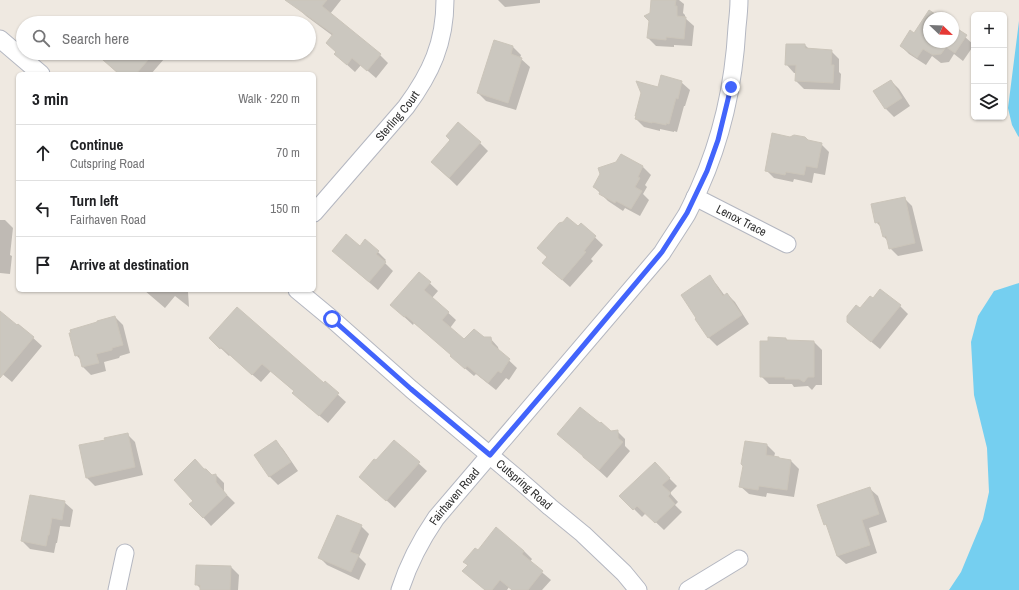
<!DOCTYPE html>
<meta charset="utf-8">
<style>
body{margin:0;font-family:"Archivo Narrow",sans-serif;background:#f2f2f2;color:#202124}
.controls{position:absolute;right:12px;top:12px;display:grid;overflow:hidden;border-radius:6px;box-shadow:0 1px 3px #0004}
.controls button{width:36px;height:36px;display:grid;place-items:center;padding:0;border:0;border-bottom:1px solid #e0e0e0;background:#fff;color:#202124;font:20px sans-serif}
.compass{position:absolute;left:923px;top:12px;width:36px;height:36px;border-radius:50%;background:#fff;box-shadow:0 1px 3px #0004;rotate:113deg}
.stop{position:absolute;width:12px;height:12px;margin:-9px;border:3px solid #4264fb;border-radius:50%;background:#fff}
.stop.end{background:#4264fb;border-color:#fff;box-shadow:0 1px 4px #0008}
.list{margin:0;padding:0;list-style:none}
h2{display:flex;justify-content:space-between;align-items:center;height:52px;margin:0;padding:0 16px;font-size:17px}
h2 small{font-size:13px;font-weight:400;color:#757577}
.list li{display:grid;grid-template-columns:26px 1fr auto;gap:12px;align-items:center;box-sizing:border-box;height:56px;padding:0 16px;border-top:1px solid #e0e0e0}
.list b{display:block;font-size:15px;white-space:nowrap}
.list p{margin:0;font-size:13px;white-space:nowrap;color:#757577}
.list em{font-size:13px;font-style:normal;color:#757577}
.icon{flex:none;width:22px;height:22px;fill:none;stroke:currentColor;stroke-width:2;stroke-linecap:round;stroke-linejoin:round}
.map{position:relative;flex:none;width:1019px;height:590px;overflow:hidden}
.search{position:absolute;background:#fff;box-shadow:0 1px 3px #0004;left:16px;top:16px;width:300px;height:44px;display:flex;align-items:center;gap:10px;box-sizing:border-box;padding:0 14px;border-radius:22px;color:#757577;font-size:15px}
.panel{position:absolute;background:#fff;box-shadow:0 1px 3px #0004;left:16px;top:72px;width:300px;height:220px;border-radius:6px}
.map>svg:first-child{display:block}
.water{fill:#75cff0}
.shadow{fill:#0003}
.building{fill:#cbc7bf;stroke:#cbc5ba}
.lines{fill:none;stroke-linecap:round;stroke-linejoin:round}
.minor-casing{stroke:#b4b7c1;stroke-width:19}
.minor{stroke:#fff;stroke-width:17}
.route{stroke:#4264fb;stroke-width:5}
.labels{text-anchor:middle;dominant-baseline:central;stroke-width:4;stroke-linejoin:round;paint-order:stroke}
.street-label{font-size:12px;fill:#2e2e2e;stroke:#fff}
</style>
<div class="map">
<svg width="1019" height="590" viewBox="0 0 1019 590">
<rect width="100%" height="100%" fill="#efe9e1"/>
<path class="water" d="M 1019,21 L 1019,137 L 1018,136 L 1012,125 L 1008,108 Z
M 1019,283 L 1019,590 L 949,590 L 961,572 L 983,519 L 989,492 L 987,448 L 974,395 L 971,342 L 978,316 L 994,291 Z"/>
<path class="shadow" d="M 304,0 L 341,0 L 330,14 L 380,55 L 388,63 L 376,78 L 361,65 L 355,72 L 335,54 L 336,52 L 333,36 L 306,16 L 298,8 Z
M 498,0 L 540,0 L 540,3 L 505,7 Z
M 652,0 L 679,0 L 684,4 L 683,13 L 685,15 L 685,18 L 694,26 L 692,46 L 674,45 L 674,47 L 656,46 L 648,38 Z
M 929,11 L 939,18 L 929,18 L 929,42 L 953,42 L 953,24 L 965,35 L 964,36 L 974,45 L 963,61 L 954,54 L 949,62 L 941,63 L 932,56 L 926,65 L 909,54 L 901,46 L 914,34 Z
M 495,41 L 513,47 L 521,55 L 520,58 L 530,67 L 516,110 L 486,101 L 478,93 Z
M 805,45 L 809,49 L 831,51 L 839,59 L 839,72 L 841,74 L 840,90 L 804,89 L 796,81 L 797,73 L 794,73 L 786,64 Z
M 96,53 L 159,53 L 164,59 L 151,74 L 119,74 Z
M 891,81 L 899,89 L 910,106 L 894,117 L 886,109 L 874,91 Z
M 681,82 L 690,90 L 685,106 L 684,106 L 677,132 L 674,131 L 674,132 L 660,129 L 660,131 L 644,127 L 636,119 L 637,117 L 636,116 L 659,88 Z
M 808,141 L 821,144 L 829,152 L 825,175 L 814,173 L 812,183 L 794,179 L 793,182 L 774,178 L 766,170 Z
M 480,143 L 488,151 L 457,186 L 432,162 Z
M 622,155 L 643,167 L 651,175 L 645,185 L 647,187 L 643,194 L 649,200 L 640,216 L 625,208 L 623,211 L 608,201 L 594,187 L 617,163 Z
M 904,198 L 912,206 L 923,251 L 898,256 L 890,248 L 888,241 L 883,236 L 882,228 L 876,222 Z
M 0,220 L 5,220 L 13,228 L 10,255 L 12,256 L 10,274 L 0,273 Z
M 581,224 L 603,245 L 591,259 L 593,261 L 570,287 L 543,263 Z
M 360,247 L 378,252 L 386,260 L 384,262 L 393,271 L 378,290 L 342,259 Z
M 419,273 L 438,291 L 432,298 L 456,320 L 450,328 L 464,341 L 484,338 L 490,338 L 498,347 L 499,351 L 517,368 L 509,380 L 506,378 L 496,390 L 476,374 L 474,376 L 460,364 L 452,355 L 414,323 L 413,325 L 400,313 Z
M 709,277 L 717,285 L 725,296 L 727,294 L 735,302 L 749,324 L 717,346 L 709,338 L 696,319 Z
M 144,290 L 189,290 L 188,292 L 189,307 L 175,296 L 165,308 Z
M 873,299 L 900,306 L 908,314 L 880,349 L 857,330 L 848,322 L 860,310 Z
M 115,317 L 123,325 L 130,353 L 120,356 L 119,358 L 104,362 L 106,371 L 91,375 L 83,367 L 81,360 L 76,355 Z
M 0,318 L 17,326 L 19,325 L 42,346 L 12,382 L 0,372 Z
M 210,338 L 324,384 L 325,383 L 346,402 L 328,423 L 302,401 L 295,392 L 271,371 L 261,382 L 230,355 L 229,356 Z
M 769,338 L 786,339 L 789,341 L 814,342 L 822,350 L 822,385 L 816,385 L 812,390 L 808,386 L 794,387 L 792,384 L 769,384 L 761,376 L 769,342 Z
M 617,431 L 625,439 L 625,446 L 630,451 L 607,478 L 584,457 L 611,432 Z
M 127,434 L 135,442 L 143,475 L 95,486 L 87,478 Z
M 275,441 L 283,449 L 298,471 L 278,485 L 270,477 L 255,455 Z
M 394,441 L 427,471 L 395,508 L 360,477 L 376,462 Z
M 767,445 L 775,453 L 774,457 L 780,459 L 791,461 L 799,469 L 794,497 L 767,493 L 766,497 L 749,494 L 740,486 Z
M 655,464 L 677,486 L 670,493 L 678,502 L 675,505 L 682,512 L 664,530 L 646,513 L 642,517 L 621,496 Z
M 216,475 L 224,483 L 224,492 L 235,503 L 211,526 L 191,504 L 194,501 L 212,476 Z
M 869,488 L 878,496 L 887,522 L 869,528 L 877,553 L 846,564 L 837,556 L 828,526 L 825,524 Z
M 64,502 L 73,510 L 70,527 L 60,526 L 57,543 L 56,543 L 54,553 L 30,549 L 22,541 Z
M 361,526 L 369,534 L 359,557 L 366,564 L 359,580 L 327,565 L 319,557 Z
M 496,529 L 524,551 L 532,559 L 530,562 L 551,580 L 542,590 L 512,590 L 509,587 L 507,590 L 485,590 L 464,571 L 468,566 L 465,562 L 478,551 Z
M 231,567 L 239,575 L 238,590 L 201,590 L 201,589 L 196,584 Z"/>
<path class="building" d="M 285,0 L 327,0 L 322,6 L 381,54 L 367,71 L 352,58 L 347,65 L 334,54 L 336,52 L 326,43 L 333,34 Z
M 651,0 L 676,0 L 675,6 L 677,6 L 677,16 L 686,17 L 684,39 L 666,37 L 666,40 L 647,38 L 649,21 L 644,16 L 650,13 Z
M 929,10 L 941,18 L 929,18 L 929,42 L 953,42 L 953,26 L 967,35 L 955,53 L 946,47 L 941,54 L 933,55 L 923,49 L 917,58 L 900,46 L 910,30 L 914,33 Z
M 494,40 L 513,46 L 511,54 L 522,58 L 508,103 L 477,93 Z
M 786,44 L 805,44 L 805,48 L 832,50 L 831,65 L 834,65 L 833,83 L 795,81 L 796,65 L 785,65 Z
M 95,53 L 154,53 L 136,74 L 119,74 Z
M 661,75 L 682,81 L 678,99 L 676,98 L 669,124 L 666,123 L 666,125 L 652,122 L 652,123 L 635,119 L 636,116 L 635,116 L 641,93 L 636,81 L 658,87 Z
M 891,80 L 902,98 L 885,109 L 873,91 Z
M 458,122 L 481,142 L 449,178 L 431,162 L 450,140 L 446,136 Z
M 772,133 L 790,137 L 794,135 L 805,137 L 808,140 L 822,143 L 817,168 L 806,166 L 804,175 L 786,172 L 785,175 L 765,171 Z
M 621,154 L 643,166 L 638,177 L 640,178 L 635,187 L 642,191 L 631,209 L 616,201 L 615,203 L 599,194 L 600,191 L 593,187 L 600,174 L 598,168 L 616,162 Z
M 905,197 L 915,243 L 889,249 L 886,236 L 883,237 L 879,222 L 875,223 L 871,204 Z
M 567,217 L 578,226 L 581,223 L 596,236 L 584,251 L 586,252 L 562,280 L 542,263 L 547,257 L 537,248 L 559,223 L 563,222 Z
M 346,234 L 360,246 L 365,239 L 379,251 L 376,254 L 386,262 L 369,282 L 332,251 Z
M 419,272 L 431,282 L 424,290 L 449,312 L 442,320 L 464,339 L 474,329 L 484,337 L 491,337 L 492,344 L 510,359 L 501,373 L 498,371 L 488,383 L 467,366 L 465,369 L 450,356 L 451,355 L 406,316 L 404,317 L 390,305 Z
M 710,275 L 723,296 L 727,293 L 742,315 L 708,338 L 695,319 L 696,318 L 681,295 Z
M 880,289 L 901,305 L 871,342 L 847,322 L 847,316 L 856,305 L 860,308 L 870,296 L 873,298 Z
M 237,307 L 324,383 L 325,381 L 339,393 L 319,416 L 292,393 L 294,391 L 262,364 L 252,375 L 221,347 L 220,349 L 209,338 Z
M 0,311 L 17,325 L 18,324 L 34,337 L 0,378 Z
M 115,316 L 123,345 L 112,348 L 112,350 L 96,354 L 99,363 L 82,367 L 79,355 L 75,356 L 69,333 L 71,333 L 70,330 L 97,322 L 97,321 Z
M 768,337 L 786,338 L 786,340 L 814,341 L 814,377 L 808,377 L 804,382 L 799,379 L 785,379 L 785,377 L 760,377 L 760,341 L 768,341 Z
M 580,407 L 600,423 L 601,422 L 611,431 L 618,430 L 618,438 L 623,442 L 599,470 L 583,457 L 583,456 L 557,434 Z
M 128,433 L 135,467 L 86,478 L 79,445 L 105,440 L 104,438 Z
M 276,440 L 291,462 L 269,477 L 254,455 Z
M 394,440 L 420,462 L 386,501 L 359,477 L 374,459 L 376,460 Z
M 745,441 L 767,444 L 766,455 L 779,457 L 779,458 L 791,460 L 787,490 L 759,486 L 758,490 L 739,487 L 743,466 L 741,464 Z
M 195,459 L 204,469 L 206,469 L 212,475 L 216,474 L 216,482 L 227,495 L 203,518 L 189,504 L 193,501 L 174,480 Z
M 655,462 L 670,478 L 662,485 L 671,493 L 668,496 L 675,504 L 655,523 L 637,506 L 633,510 L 619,496 Z
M 870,487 L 879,514 L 862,520 L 870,545 L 837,556 L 826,524 L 824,525 L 817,505 Z
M 30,495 L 65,501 L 62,520 L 52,518 L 49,535 L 48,535 L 46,546 L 21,541 Z
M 337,515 L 362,525 L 350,552 L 359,555 L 351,572 L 318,558 Z
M 496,527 L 524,551 L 522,554 L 543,571 L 528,590 L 512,590 L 500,580 L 492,590 L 485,590 L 462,571 L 468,565 L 463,562 L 475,548 L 478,550 Z
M 196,565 L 231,566 L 230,590 L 200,590 L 200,585 L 195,585 Z"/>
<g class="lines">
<defs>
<g id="minor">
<path d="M 0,39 L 41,74"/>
<path id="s1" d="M 695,197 L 787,244"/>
<path id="s2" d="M 314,213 L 406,107 C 431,73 445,43 445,0"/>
<path id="s3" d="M 297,290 L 332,319 L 411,389 L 518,479 L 550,507 L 583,534 L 624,573 L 638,590"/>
<path d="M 117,590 L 125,553"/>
<path id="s4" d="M 400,590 C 408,565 421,540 436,518 L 662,253 C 670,240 679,227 687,214 C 691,206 695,198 699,189 C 722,138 734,83 737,27 C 738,18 739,9 739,0"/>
<path d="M 688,590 L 739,559"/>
</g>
</defs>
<use href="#minor" class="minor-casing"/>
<use href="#minor" class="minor"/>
</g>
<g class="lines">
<path class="route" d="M 332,319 L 411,389 L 490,455 L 557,377 L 662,252 L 687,213 L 707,171 L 718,140 L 731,87"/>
</g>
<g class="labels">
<g class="street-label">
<text stroke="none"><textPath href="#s2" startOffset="128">Sterling Court</textPath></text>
<text stroke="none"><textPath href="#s1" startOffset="52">Lenox Trace</textPath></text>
<text stroke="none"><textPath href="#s3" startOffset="299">Cutspring Road</textPath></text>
<text stroke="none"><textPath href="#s4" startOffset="109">Fairhaven Road</textPath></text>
</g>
</g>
</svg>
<div class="controls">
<button>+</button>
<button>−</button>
<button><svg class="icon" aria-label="layers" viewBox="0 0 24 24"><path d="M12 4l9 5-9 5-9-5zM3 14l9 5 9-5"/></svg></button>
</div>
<svg class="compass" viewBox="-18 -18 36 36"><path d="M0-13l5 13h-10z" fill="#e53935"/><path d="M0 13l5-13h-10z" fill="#757577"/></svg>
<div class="stop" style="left:332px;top:319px"></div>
<div class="stop end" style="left:731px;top:87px"></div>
<div class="search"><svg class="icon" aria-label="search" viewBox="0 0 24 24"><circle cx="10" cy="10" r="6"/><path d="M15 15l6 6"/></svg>Search here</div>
<section class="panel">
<h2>3 min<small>Walk · 220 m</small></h2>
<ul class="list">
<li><svg class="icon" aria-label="ahead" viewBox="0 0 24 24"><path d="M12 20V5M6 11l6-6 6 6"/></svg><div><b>Continue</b><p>Cutspring Road</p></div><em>70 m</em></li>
<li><svg class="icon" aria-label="left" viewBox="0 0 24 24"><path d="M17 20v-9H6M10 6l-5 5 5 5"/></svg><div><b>Turn left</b><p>Fairhaven Road</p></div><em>150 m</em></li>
<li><svg class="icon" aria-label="arrive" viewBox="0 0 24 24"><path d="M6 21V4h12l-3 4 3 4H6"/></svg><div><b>Arrive at destination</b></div></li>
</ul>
</section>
</div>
